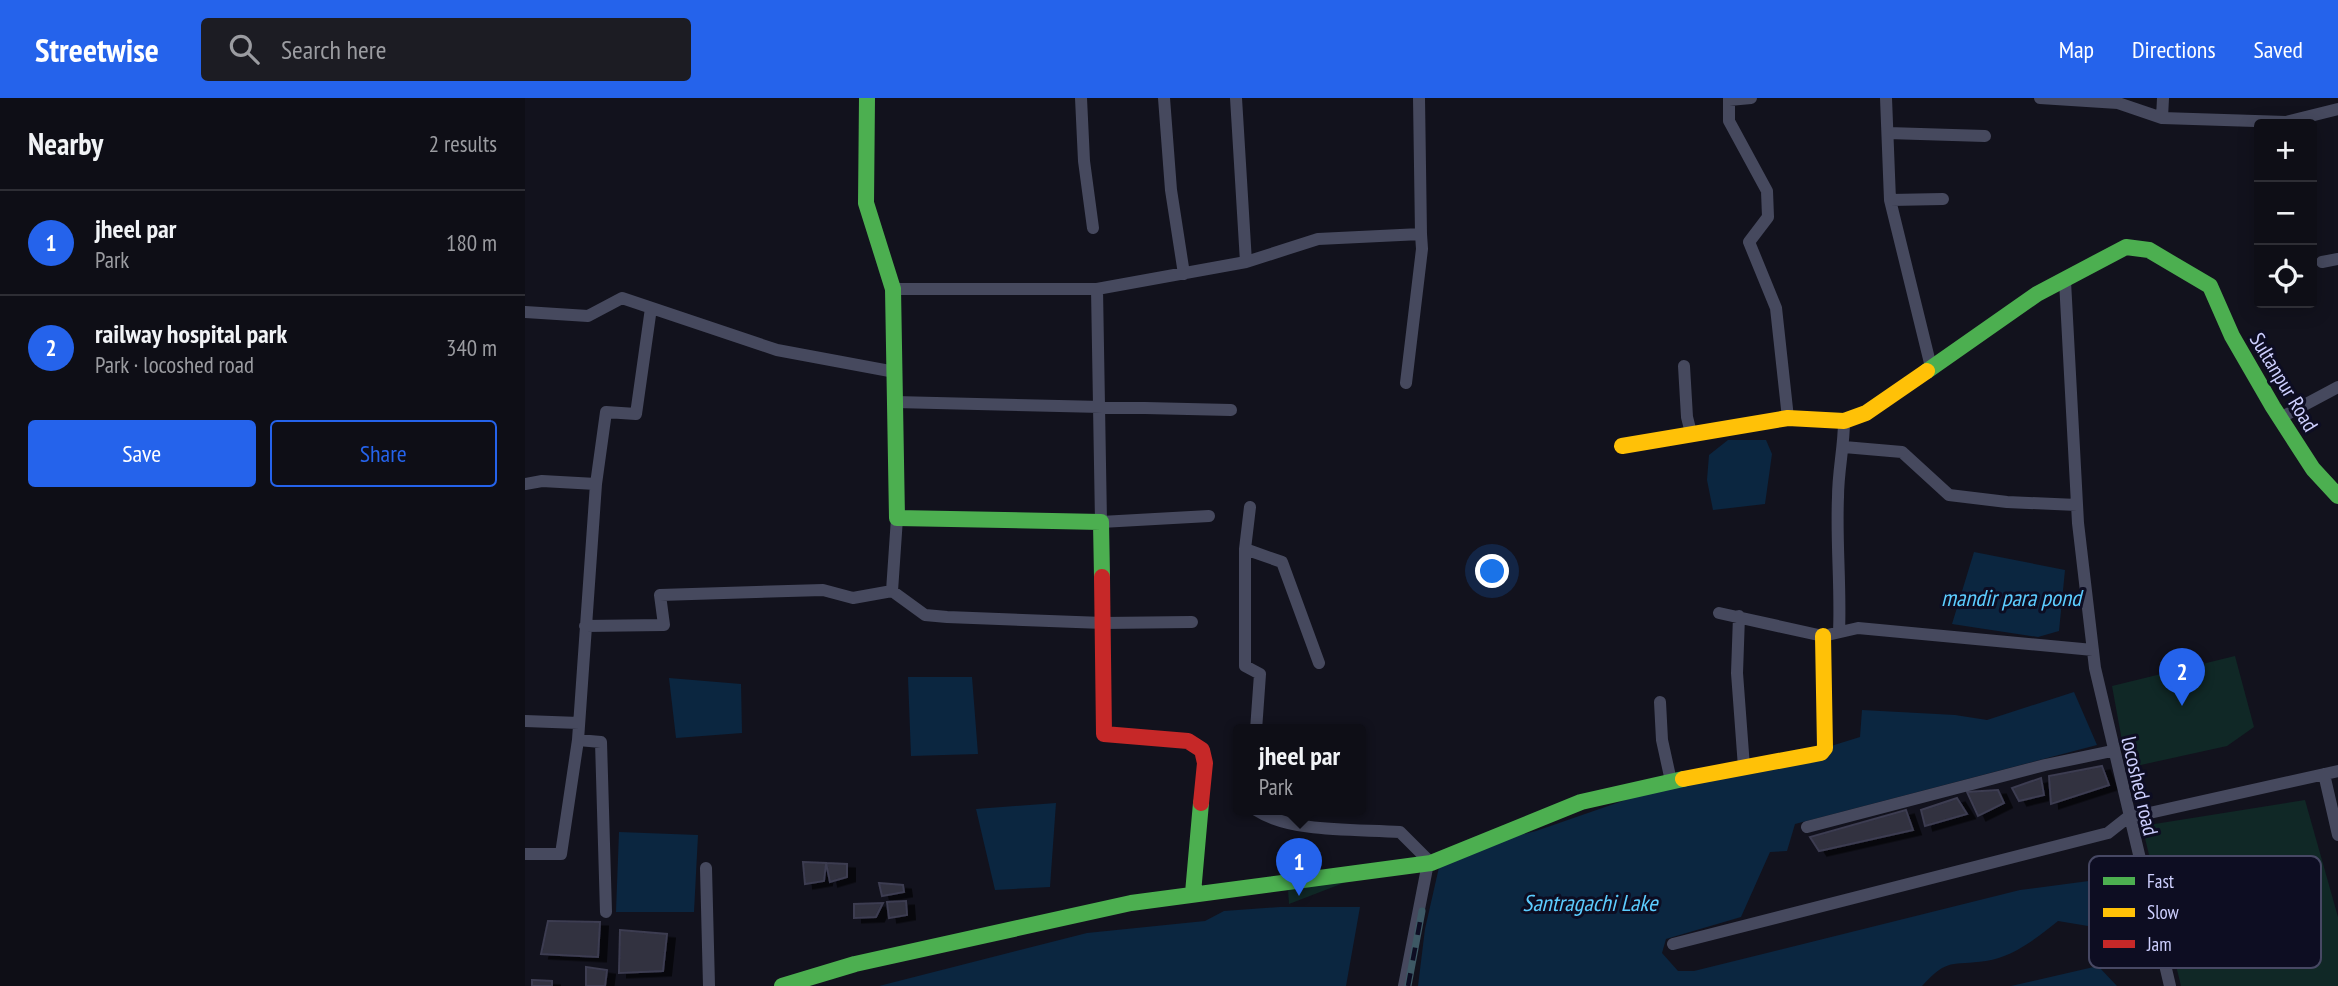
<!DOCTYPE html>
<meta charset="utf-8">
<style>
body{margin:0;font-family:"PT Sans Narrow",sans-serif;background:#1c1c23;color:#f1f3f6}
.controls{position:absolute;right:21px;top:21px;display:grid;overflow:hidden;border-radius:7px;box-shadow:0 4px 18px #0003}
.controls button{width:63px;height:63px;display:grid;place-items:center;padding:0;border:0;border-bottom:2px solid #2e2e35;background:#0e0e16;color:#f1f3f6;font:35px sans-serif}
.you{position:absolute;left:968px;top:474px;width:24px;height:24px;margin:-18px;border:5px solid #fff;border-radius:50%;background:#1a73e8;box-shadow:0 0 0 10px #1a73e833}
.badge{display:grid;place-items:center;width:46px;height:46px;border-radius:50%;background:#2563eb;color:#fff;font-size:23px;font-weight:700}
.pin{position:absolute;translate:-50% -58px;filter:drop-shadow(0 2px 4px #0008)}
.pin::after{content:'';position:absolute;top:37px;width:24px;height:21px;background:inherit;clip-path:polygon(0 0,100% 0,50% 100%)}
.popup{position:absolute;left:708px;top:626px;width:133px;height:91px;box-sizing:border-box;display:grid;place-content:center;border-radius:7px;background:#0e0e16;filter:drop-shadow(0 2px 5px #0005);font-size:23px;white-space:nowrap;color:#9b9ca1}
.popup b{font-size:26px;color:#f1f3f6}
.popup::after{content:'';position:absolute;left:50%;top:100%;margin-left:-14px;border:14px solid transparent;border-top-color:#0e0e16}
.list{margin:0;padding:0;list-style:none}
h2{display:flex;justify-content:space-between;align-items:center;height:91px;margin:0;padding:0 28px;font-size:30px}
h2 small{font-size:23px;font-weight:400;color:#9b9ca1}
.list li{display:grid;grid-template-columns:46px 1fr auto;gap:21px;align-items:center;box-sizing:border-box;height:105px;padding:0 28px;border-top:2px solid #2e2e35}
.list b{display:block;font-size:26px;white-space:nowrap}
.list p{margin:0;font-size:23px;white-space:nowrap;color:#9b9ca1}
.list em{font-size:23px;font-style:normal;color:#9b9ca1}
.actions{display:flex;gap:14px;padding:21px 28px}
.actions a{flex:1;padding:16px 0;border:2px solid #2563eb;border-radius:7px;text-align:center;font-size:24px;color:#2563eb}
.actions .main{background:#2563eb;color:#fff}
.icon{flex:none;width:38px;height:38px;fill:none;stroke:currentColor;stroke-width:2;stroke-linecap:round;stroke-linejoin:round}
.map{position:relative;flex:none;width:1813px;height:888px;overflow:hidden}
header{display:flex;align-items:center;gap:42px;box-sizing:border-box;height:98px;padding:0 35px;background:#2563eb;color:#fff}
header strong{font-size:33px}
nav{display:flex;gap:38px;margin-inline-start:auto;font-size:24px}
.search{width:490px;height:63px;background:#1c1c23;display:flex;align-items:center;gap:18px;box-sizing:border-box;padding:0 24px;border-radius:7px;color:#9b9ca1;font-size:26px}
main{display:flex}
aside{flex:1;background:#0e0e16}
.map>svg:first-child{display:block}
.green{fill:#102826}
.water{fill:#0b2640}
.building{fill:#30303f;stroke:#3c3c51;stroke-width:2;filter:url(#shadow)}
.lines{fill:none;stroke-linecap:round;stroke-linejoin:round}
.street{stroke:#46495e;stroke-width:12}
.fast{stroke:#4caf50;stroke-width:16}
.slow{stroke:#ffc107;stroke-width:16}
.jam{stroke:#c62828;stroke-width:16}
.rail-casing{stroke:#3d5864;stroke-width:7}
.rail{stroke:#0d0d22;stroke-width:4.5;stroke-dasharray:13;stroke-linecap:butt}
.labels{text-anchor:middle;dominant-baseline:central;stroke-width:6;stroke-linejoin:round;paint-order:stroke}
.street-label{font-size:21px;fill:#ced0ff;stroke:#0d0d22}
.water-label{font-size:23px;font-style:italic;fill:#5ccdff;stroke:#0d0d22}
.key{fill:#0d0d22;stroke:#474864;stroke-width:2}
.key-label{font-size:19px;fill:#ced0ff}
</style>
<header>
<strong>Streetwise</strong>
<div class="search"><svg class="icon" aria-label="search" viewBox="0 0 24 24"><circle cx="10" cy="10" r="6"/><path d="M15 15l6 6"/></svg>Search here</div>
<nav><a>Map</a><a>Directions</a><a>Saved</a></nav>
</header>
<main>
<aside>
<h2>Nearby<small>2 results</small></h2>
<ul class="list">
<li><span class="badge">1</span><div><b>jheel par</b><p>Park</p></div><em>180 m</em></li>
<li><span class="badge">2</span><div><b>railway hospital park</b><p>Park · locoshed road</p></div><em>340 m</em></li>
</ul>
<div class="actions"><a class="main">Save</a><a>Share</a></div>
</aside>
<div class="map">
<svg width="1813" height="888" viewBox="0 0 1813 888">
<defs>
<filter id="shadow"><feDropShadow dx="8" dy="4.5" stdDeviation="0" flood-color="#0009"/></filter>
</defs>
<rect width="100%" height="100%" fill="#12121d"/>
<path class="green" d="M 1710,558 L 1729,629 L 1702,648 L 1602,670 L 1587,588 Z
M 1780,702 L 1813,819 L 1813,888 L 1656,888 L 1617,728 Z
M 834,779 L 764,806 L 763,791 Z"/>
<path class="water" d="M 1203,342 L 1241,342 L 1247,356 L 1240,406 L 1188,412 L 1182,382 L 1184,357 Z
M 1449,454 L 1540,472 L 1534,533 L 1513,539 L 1427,526 Z
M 383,579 L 447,579 L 453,656 L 386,658 Z
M 144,580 L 216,586 L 217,635 L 151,640 Z
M 1549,594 L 1572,647 L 1270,726 L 1262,753 L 1245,754 L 1216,819 L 1141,841 L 1137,855 L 1153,873 L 1169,873 L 1495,792 L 1579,781 L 1601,790 L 1606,811 L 1617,825 L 1601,839 L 1569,829 L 1533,823 C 1512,840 1488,859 1461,863 C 1426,868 1424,859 1397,888 L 893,888 L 900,831 L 917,756 L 1011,733 L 1109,699 L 1242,668 L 1335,639 L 1337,612 L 1430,617 L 1462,622 Z
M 531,705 L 525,789 L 470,792 L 451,711 Z
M 94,734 L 173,737 L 169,814 L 91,814 Z
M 755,809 L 835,809 L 821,888 L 354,888 L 562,835 L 680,823 L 699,813 Z
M 1573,868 L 1592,888 L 1486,888 Z"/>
<path class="building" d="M 1577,668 L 1584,687 L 1526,706 L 1524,678 Z
M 1516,680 L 1519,697 L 1494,703 L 1487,690 Z
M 1473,692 L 1479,705 L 1453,718 L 1442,694 Z
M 1432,700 L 1442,716 L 1400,728 L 1396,712 Z
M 1381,712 L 1388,732 L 1294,753 L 1285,739 Z
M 278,764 L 301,765 L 299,783 L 280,786 Z
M 301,765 L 322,766 L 322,779 L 305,784 Z
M 354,785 L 378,787 L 379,794 L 357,798 Z
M 381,803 L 382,817 L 364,820 L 362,804 Z
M 358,805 L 351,819 L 329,820 L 329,806 Z
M 23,823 L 75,824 L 73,859 L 16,856 Z
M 95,832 L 142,836 L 138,873 L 94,875 Z
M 61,869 L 82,872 L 80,888 L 61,888 Z
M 7,882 L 27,883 L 27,888 L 7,888 Z"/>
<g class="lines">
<path class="street" d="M 556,0 L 559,63 L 568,130
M 639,0 L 646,92 L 659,176
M 711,0 L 721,164
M 894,0 L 896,136
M 1204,0 L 1204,23 L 1242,93 L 1243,119 L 1224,144 L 1251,210 L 1263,320
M 1361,0 L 1365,102 L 1406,269
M 1515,0 L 1593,5 L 1637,20
M 1638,0 L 1637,20 L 1761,24 L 1813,11
M 1204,2 L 1226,0
M 1363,35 L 1460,38
M 1365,102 L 1418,101
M 1797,164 L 1813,161
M 1540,183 L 1553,425 L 1570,570 L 1645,888
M 368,191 L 572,191 L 576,424 L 684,418
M 572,191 L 721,164 L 793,141 L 896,136 L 897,151 L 881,285
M 0,214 L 63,218 L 97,200 L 252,252 L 370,274
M 1159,268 L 1162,319 L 1166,335
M 370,304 L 706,312
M 1755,320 L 1813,289
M 1319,349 L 1377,354 L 1424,397 L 1482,404 L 1552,407
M 0,386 L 17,383 L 71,386
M 720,451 L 725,409
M 367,493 L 372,420
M 1194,515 L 1298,538 L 1333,530 L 1568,552
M 1214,518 L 1212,575 L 1219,669
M 60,528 L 139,527 L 135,497 L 298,492 L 328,500 L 367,493 L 400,517 L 422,519 L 578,525 L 667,524
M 1314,534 C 1316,489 1311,444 1313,399 C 1313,373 1319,349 1319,323
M 1135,604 L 1137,642 L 1146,683
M 0,623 L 54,625
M 731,632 L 735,576 L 720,568 L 720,451 L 757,464 L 794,565
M 53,642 L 76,644 L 81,814
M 1799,676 L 1813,737
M 731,712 C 766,735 832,731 875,734 L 906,765
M 1282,729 L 1520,667 L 1587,653
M 0,756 L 36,756 L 53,642 L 71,386 L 81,314 L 111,316 L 126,210
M 181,770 L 184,888
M 1148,846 L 1583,735 L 1602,720 L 1813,673
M 879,888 L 903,765"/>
<path class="fast" d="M 342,0 L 341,105 L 368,191 L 372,420 L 576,424 L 577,479
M 1402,273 L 1512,196 L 1601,149 L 1624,152 L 1685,188 L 1707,238 L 1748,309 L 1788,371 L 1813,398
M 668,795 L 676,705
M 257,888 L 330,866 L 606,805 L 906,765 L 1056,704 L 1158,681"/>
<path class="slow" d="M 1097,348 L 1263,320 L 1319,323 L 1341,315 L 1402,273
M 1158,681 L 1296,655 L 1300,650 L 1298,538"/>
<path class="jam" d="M 577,479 L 579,636 L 663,643 L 677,652 L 680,665 L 676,705"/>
<defs>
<path id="rail" d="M 883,888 L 897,813"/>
</defs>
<use href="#rail" class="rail-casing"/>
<use href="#rail" class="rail"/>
</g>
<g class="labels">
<g class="street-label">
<text transform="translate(1759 284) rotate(59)">Sultanpur Road</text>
<text transform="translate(1615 688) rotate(77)">locoshed road</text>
</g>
<g class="water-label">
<text x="1486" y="499">mandir para pond</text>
<text x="1065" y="804">Santragachi Lake</text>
</g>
</g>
<rect x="1564" y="758" width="232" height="112" rx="10" class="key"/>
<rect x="1578" y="779" width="32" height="8" fill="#4caf50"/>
<rect x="1578" y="810" width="32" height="9" fill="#ffc107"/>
<rect x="1578" y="842" width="32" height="8" fill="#c62828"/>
<g class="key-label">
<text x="1622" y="790">Fast</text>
<text x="1622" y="821">Slow</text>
<text x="1622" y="853">Jam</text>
</g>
</svg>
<div class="controls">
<button>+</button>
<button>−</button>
<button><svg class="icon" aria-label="locate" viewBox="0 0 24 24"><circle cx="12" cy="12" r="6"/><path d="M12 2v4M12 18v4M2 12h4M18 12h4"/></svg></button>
</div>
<div class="you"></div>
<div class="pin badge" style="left:774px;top:798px">1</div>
<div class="popup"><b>jheel par</b>Park</div>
<div class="pin badge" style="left:1657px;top:608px">2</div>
</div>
</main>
